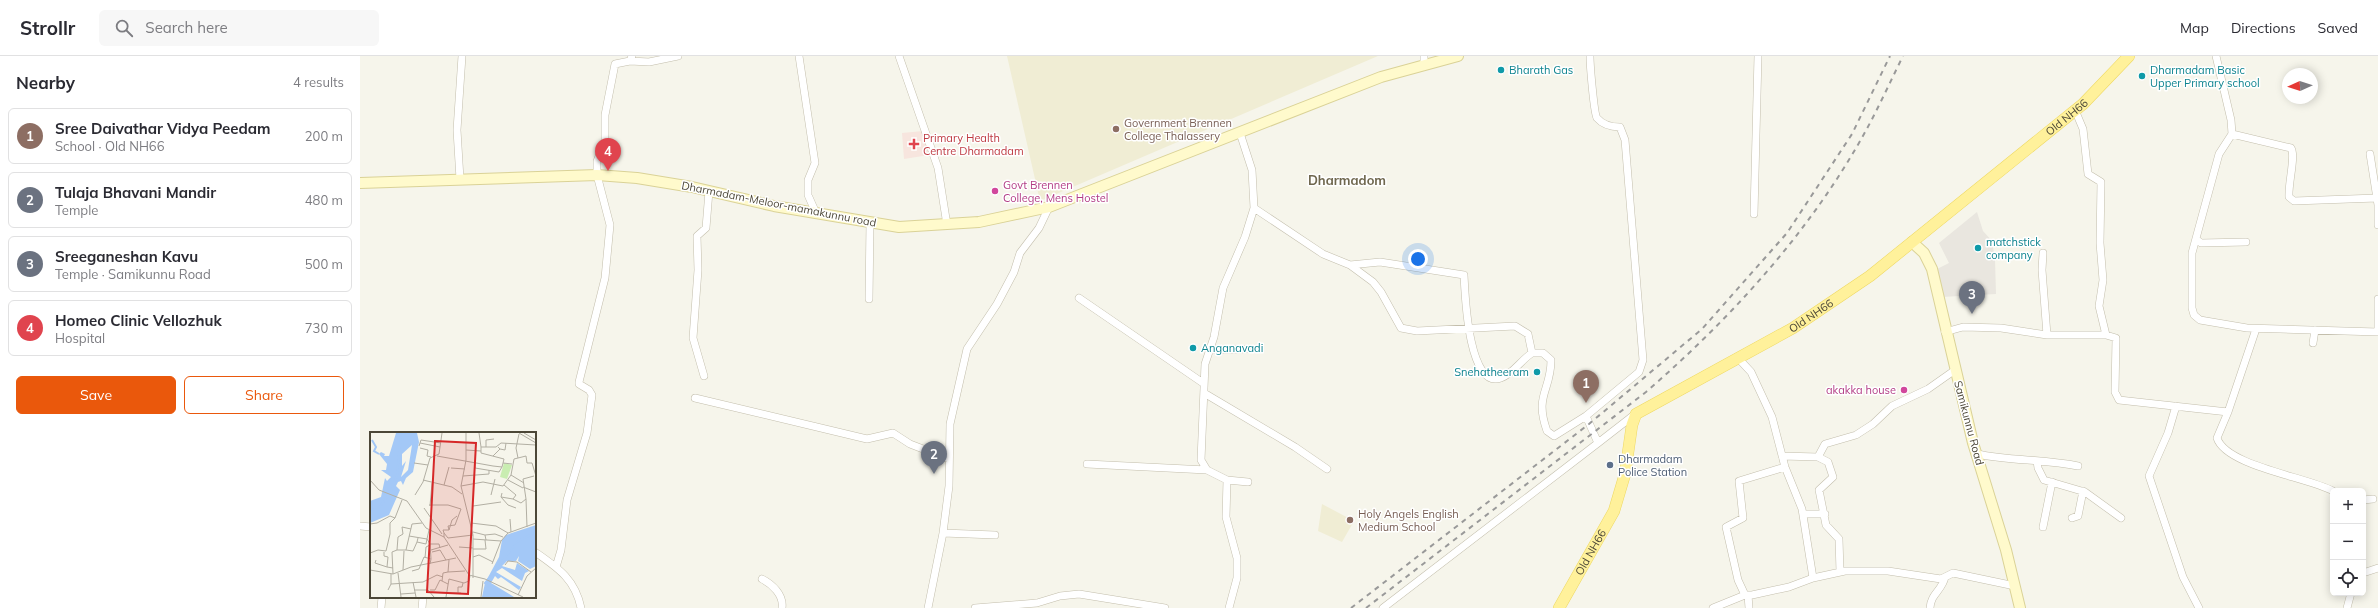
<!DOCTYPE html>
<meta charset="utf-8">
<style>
body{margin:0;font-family:Mulish,sans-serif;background:#f7f7f7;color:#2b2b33}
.controls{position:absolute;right:12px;bottom:12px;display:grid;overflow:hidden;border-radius:6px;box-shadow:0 2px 10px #0003}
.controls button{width:36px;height:36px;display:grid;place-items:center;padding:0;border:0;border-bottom:1px solid #e1e1e2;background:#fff;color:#2b2b33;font:20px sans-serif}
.compass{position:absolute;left:1922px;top:12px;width:36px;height:36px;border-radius:50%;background:#fff;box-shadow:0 2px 10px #0003;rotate:267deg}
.you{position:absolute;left:1058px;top:203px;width:14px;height:14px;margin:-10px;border:3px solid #fff;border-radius:50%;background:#1a73e8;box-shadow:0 0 0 6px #1a73e833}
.badge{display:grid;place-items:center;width:26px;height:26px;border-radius:50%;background:#ea580c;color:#fff;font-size:13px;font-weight:700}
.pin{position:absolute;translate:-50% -33px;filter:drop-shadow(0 1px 2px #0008)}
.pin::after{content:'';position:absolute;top:21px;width:14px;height:12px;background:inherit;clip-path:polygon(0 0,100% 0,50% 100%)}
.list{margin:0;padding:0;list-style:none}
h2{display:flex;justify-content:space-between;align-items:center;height:52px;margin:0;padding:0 16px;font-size:17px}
h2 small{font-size:13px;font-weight:400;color:#7c7c81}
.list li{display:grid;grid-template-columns:26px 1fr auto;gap:12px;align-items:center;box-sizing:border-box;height:56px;margin:0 8px 8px;padding:0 8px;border:1px solid #e1e1e2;border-radius:6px}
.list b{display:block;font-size:15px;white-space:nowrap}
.list p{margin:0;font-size:13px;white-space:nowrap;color:#7c7c81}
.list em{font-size:13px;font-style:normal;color:#7c7c81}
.actions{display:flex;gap:8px;padding:12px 16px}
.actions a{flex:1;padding:9px 0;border:1px solid #ea580c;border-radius:6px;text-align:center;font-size:14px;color:#ea580c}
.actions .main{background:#ea580c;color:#fff}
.icon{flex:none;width:22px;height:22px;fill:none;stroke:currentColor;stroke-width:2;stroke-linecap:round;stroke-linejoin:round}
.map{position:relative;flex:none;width:2018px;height:552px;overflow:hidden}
header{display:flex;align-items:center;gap:24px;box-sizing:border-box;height:56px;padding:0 20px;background:#fff;border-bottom:1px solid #e1e1e2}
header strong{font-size:19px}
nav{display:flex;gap:22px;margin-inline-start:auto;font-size:14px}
.search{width:280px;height:36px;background:#f7f7f7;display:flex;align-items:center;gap:10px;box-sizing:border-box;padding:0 14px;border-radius:6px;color:#7c7c81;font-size:15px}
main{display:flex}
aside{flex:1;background:#fff}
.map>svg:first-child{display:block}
.industrial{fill:#e9e6df}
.education{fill:#f0edd4}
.medical{fill:#f7e5de}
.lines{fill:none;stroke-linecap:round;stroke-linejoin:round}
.minor-casing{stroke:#c3beac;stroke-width:8}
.secondary-casing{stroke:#dad297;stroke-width:12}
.primary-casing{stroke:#eed861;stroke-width:12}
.minor{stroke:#fff;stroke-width:7}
.secondary{stroke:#fffacc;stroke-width:10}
.primary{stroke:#fff19b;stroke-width:11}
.rail{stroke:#999;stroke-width:2;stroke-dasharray:5 5;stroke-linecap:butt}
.culture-dot{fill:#0f9aa8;stroke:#fff;stroke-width:1.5}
.education-dot{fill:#8d6e63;stroke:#fff;stroke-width:1.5}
.health-dot{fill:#e0444e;stroke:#fff;stroke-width:1.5}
.hotel-dot{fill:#d1479c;stroke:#fff;stroke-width:1.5}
.service-dot{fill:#5c6f8a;stroke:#fff;stroke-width:1.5}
.labels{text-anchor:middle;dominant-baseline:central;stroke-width:3;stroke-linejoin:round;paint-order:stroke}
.culture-label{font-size:11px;fill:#0d838f;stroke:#fff;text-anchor:start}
.street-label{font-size:11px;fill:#4c4737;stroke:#fff}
.education-label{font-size:11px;fill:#785e54;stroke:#fff;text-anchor:start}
.health-label{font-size:11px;fill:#be3a42;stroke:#fff;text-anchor:start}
.hotel-label{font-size:11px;fill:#b23c85;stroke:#fff;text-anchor:start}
.service-label{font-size:11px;fill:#4e5e75;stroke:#fff;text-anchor:start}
.quarter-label{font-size:13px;font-weight:bold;fill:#6f674e;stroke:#fff}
.inset-river{fill:none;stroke:#a3c8f7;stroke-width:2}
.inset-road{fill:none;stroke:#b2afa3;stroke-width:1}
.view{fill:#d62828;fill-opacity:0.15;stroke:#d62828;stroke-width:2}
.inset-edge{fill:none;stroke:#4c4737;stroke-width:2}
</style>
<header>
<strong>Strollr</strong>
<div class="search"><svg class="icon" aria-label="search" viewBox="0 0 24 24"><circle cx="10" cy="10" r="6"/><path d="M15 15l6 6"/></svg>Search here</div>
<nav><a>Map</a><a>Directions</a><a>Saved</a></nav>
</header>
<main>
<aside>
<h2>Nearby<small>4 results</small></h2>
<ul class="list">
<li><span class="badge" style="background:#8d6e63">1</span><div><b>Sree Daivathar Vidya Peedam</b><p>School · Old NH66</p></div><em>200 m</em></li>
<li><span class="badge" style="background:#6b7280">2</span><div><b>Tulaja Bhavani Mandir</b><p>Temple</p></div><em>480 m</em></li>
<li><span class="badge" style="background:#6b7280">3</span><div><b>Sreeganeshan Kavu</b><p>Temple · Samikunnu Road</p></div><em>500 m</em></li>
<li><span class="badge" style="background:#e0444e">4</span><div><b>Homeo Clinic Vellozhuk</b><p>Hospital</p></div><em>730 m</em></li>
</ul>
<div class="actions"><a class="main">Save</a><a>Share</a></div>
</aside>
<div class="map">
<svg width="2018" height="552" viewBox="0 0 2018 552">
<rect width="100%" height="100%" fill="#f6f5eb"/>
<path class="industrial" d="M 1617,156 L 1623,175 L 1632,185 L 1635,203 L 1636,238 L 1582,241 L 1581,227 L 1577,213 L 1589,207 L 1579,187 Z"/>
<path class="education" d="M 647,0 L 1018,0 L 680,145 Z
M 962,448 L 994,465 L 982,486 L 958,475 Z"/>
<path class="medical" d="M 563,75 L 569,99 L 544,103 L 542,77 Z"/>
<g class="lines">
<defs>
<path id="minor" d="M 439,0 L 455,107 L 448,124 L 448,139 L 456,157
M 539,0 L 578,112 L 587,169
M 1230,0 C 1230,9 1234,58 1237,62 C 1243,69 1252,71 1260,71 L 1265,84 L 1283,304 L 1279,316 L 1226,360 L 1238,387 L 1274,359
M 1856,0 L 1871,64 L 1872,78 L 1859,98 L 1832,197 L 1832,252 L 1834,259 L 1840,264 L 1887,272 L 2018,276
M 270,5 L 289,6 L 318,0
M 1064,9 L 1064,0
M 1715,54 L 1723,73 L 1728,118 L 1741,126 L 1740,187 L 1743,224 L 1739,250 L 1746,279
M 880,77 L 892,114 L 894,152
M 1872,78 L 1931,92 C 1936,99 1928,128 1929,141 L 1934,145 L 2017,142
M 2010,98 L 2018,149 L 2018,169
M 100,123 L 97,74 L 102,0
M 1394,158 L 1398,0
M 1836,183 L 1841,187 L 1886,186
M 1683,197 L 1682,214 L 1687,279
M 990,209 L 1013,226 L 1021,236 L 1041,272 L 1057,275 L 1155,270 L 1168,278 L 1172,297
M 719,242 L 843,327
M 509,243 L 510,167
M 1896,273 L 1868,356 L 1857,382 C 1866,410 1947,421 1973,435
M 1585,276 L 1603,271 L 1641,272 L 1687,279 L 1746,279 L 1756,282 L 1755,336 L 1759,344 L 1868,356
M 2018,276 L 2018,243
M 1953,287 L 1955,274
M 850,294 L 887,293
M 1378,302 L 1391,316 L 1412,361 L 1425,411 L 1442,453 L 1453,522
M 344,320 L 333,282 L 338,214 L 337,180 L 346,172 L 349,135
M 844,337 L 935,391 L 967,413
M 335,342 L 507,383 L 533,377 L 550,388 L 589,403
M 1816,350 L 1808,377 L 1789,420 L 1823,521 L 1839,552
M 1617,398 C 1650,405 1684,403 1718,410
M 1422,400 L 1458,401
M 1677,405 L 1678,412 L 1684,424 L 1725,436 L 1761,462
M 727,408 L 847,414
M 867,424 L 888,426
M 2003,444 L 2013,443
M 1443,458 L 1465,458
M 1712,462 L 1718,460 L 1723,435
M 0,470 L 11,471
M 1683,471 L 1692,426
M 583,477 L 635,479
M 175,496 C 198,512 215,523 221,552
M 196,511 L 201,494 L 207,444 L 227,377 L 232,339 L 229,334 L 219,328 L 219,326 L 245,222 L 250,169 L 237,119 L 237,105 L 245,86 L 245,59 L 255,8 L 270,5 L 272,0
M 1480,516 L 1479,483 L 1466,469 L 1459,434 L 1473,421 L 1468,406 L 1458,401 L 1465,388 L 1496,379 L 1513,368 L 1532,350 L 1568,333 L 1595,314
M 2003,517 L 2018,512
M 402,523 C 412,528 424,539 422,552
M 1385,539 L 1378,524 L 1366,471 L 1383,462 L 1379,425 L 1425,411
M 1388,539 L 1389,552
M 21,552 L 22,541
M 62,552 L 63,541
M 568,552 L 583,477 L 589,430 L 590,368 L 607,293 L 637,248 L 654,216 L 660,197 L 679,172 L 689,151
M 615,552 L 677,547 L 700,540 L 719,538 L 805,552
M 869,552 L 877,522 L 877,502 L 866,461 L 867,424 L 847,414 L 841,404 L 845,308 L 854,281 L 863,232 L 885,181 L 894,152 L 963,198 L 990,209 L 1020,206 L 1104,219 C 1105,237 1108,334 1141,322 C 1153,318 1161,304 1172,297 L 1183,297 L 1191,304 C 1191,335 1174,339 1187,375 L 1194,380 L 1226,360
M 1023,552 L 1238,387
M 1353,552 L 1385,539 L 1392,539 L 1429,531 L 1453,522 L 1485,515 L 1528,515 L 1581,523 L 1585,521
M 1570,552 C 1571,537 1582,535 1585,521 L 1593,517 L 1655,530
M 1987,552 L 1991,537"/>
<path id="secondary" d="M 0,127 L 237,119 L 277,122 L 332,131 L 414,150 L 539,171 L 619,166 L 689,151 L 1021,21 L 1098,0
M 1552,186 L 1564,197 L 1572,213 L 1613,387 L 1646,494 L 1660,552"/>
<g id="primary">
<path id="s1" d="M 1199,552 L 1254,455 L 1265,418 L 1272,369 L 1276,358 L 1433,272 L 1510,220 L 1723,48 L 1769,0"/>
</g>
</defs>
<use href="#minor" class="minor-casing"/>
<use href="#secondary" class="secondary-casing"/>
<use href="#primary" class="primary-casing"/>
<use href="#minor" class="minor"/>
<use href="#secondary" class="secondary"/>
<use href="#primary" class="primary"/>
<path class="rail" d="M 991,552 L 1229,368 L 1342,273 L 1427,177 L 1492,78 L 1530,0
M 1006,552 L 1286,336 C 1371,262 1449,177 1504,78 C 1518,53 1530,26 1543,0"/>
</g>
<g class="culture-dot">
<circle cx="1141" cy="14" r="4"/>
<circle cx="1782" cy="20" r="4"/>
<circle cx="1618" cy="192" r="4"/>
<circle cx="833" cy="292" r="4"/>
<circle cx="1177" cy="316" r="4"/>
</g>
<g class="education-dot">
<circle cx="756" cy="73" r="4"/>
<circle cx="990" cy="464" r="4"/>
</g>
<path class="health-dot" d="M552 82h4v4h4v4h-4v4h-4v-4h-4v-4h4z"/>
<g class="hotel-dot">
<circle cx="635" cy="135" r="4"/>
<circle cx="1544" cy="334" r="4"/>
</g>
<circle class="service-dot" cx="1250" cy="409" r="4"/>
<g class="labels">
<g class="culture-label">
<text x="1149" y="14">Bharath Gas</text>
<text x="1790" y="14">Dharmadam Basic<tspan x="1790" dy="13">Upper Primary school</tspan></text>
<text x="1626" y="186">matchstick<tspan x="1626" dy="13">company</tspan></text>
<text x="841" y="292">Anganavadi</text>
<text x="1169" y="316" text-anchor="end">Snehatheeram</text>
</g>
<g class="street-label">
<text stroke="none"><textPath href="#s1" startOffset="736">Old NH66</textPath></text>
<text transform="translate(419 148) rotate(11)">Dharmadam-Meloor-mamakunnu road</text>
<text stroke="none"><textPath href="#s1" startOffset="412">Old NH66</textPath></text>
<text transform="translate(1609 367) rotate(75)">Samikunnu Road</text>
<text stroke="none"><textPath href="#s1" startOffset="64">Old NH66</textPath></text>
</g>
<g class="education-label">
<text x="764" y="67">Government Brennen<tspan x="764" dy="13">College Thalassery</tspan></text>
<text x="998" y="458">Holy Angels English<tspan x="998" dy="13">Medium School</tspan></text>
</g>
<g class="health-label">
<text x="563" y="82">Primary Health<tspan x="563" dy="13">Centre Dharmadam</tspan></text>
</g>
<g class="hotel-label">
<text x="643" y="129">Govt Brennen<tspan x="643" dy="13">College, Mens Hostel</tspan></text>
<text x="1536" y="334" text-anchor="end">akakka house</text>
</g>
<g class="service-label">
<text x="1258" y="403">Dharmadam<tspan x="1258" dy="13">Police Station</tspan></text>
</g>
<g class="quarter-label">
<text x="987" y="124">Dharmadom</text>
</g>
</g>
<g transform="translate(10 376)">
<rect width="166" height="166" fill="#f6f5eb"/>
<path d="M 134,31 L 142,33 L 137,47 L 130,45 Z" fill="#c9edb1"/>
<path d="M 26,1 L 47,1 L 49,10 L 43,40 L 36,46 L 33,53 L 31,49 L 28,50 L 26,54 L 30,58 L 19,83 L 0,91 L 0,69 L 11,65 L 15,46 L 17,49 L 21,45 L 11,38 L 16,38 L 17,32 L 9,22 L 11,20 L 15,22 L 14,24 L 19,24 ZM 42,13 L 38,38 L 31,45 L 36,29 L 32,34 L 32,22 ZM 166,93 L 166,134 L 160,137 L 148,129 L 149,124 L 146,129 L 137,129 L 132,134 L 145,138 L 147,131 L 159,139 L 155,141 L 152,149 L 132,136 L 126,140 L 151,155 L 149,158 L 131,145 L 128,147 L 125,144 L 121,151 L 144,165 L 112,165 L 115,151 L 129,125 L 132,108 L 136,103 Z" fill="#a3c8f7" fill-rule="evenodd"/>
<path class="inset-river" d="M 2,8 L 6,15 L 4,19 L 9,22M 20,61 L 27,44 L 31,1M 0,77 L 7,78 L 18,64M 132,165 L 115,151 L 147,110 L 166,100"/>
<path class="inset-road" d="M 96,1 L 96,28 L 91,54 L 103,103 L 103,146M 109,1 L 111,15M 149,1 L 166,11M 154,1 L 166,8M 149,2 L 146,16 L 148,26 L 156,24 L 157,31 L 162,31 L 166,44M 50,11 L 70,15M 49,14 L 51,8 L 71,11M 116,15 L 116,8 L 124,7M 50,16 L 58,18 L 57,24 L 61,25M 130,17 L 135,18 L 136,11M 96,18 L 111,19 L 111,15 L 126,15 L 131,11 L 166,13M 111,19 L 111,21 L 134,27 L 133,31M 67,24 L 123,34 L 132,35 L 133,31 L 142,32M 123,24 L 130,17 L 128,15M 44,31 L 58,33M 105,31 L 105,36 L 129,40 L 132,35M 81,36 L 95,37M 141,43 L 154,51M 93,44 L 119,42 L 119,38M 0,48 L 9,58 L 37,69 L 56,96 L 74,105 L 99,143 L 115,147 L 153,165M 53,48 L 82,55 L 92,62M 138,48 L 153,56M 74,53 L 79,35M 134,53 L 146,63 L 143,67 L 151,71 L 156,67 L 153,47 L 164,44M 91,54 L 113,50 L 133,54 L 141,43 L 144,27 L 148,26M 153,55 L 166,60M 132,61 L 131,65 L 143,67M 45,63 L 53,50 L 60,26 L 69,22 L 72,1M 121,63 L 125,47M 131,65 L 138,73 L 146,76M 156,67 L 157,95M 59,73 L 78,73 L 91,77 L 85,93 L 78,94 L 79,98 L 73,98 L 74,101M 60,74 L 62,51M 103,74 L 131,70M 54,76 L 72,102M 140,87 L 141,100M 101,91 L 126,94 L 138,101M 0,92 L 7,91 L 20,84 L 25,86 L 32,68M 59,98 L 57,107 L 60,112 L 61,127M 79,98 L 82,88 L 87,84M 103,100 L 115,103 L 116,108M 115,103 L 125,102 L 133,105M 39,104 L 57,107 L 56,112 L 47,110 L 48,106M 74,105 L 74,101 L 78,106 L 103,103M 103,107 L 131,109 L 138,101 L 166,91M 60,112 L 69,112 L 70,116M 89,115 L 103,116M 103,117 L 116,117 L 115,108M 27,118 L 36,118 L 42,92 L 52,91M 36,118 L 43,119 L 47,110M 61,118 L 78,113M 14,120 L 14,124 L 18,125 L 17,135 L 23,136M 62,120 L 70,118 L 76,128M 0,121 L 8,118 L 16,119 L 20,102 L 20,91 L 25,86M 103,125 L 109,123 L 123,130M 55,126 L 56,115 L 60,113M 6,128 L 5,131 L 17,135M 122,132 L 131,109M 135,133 L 138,129 L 147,130 L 161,140M 0,138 L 23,142 L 41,135 L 86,126M 33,138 L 34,119M 42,139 L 49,137 L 54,125 L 61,127 L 60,132M 78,140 L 95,139M 28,141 L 31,165M 23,142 L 22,120 L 27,118 L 28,105 L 33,102 L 32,95 L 41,97M 72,149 L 73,141 L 78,140 L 79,128M 43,150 L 46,165M 21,152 L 53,150 L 67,143 L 73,145M 18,158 L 21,152 L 21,142M 44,158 L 58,158 L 64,165M 60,158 L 65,158 L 70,148 L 78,152M 77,161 L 91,161M 88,161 L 88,155 L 92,155 L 93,151M 31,162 L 45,161M 148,163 L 157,144 L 166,136M 76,165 L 79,147 L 94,151 L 99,149 L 100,144M 111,165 L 113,149"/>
<path class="view" d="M 65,9 L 106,11 L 98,162 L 57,160 Z"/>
<rect width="166" height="166" class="inset-edge"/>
</g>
</svg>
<div class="controls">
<button>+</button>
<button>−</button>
<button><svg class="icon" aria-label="locate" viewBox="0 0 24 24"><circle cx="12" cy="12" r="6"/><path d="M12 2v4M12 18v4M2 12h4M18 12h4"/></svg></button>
</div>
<svg class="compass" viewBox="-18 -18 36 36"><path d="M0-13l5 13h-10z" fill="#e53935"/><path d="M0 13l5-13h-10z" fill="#7c7c81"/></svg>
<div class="you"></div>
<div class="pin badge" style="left:1226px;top:347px;background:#8d6e63">1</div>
<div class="pin badge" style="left:574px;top:418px;background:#6b7280">2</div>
<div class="pin badge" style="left:1612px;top:258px;background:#6b7280">3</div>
<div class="pin badge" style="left:248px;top:115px;background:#e0444e">4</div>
</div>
</main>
